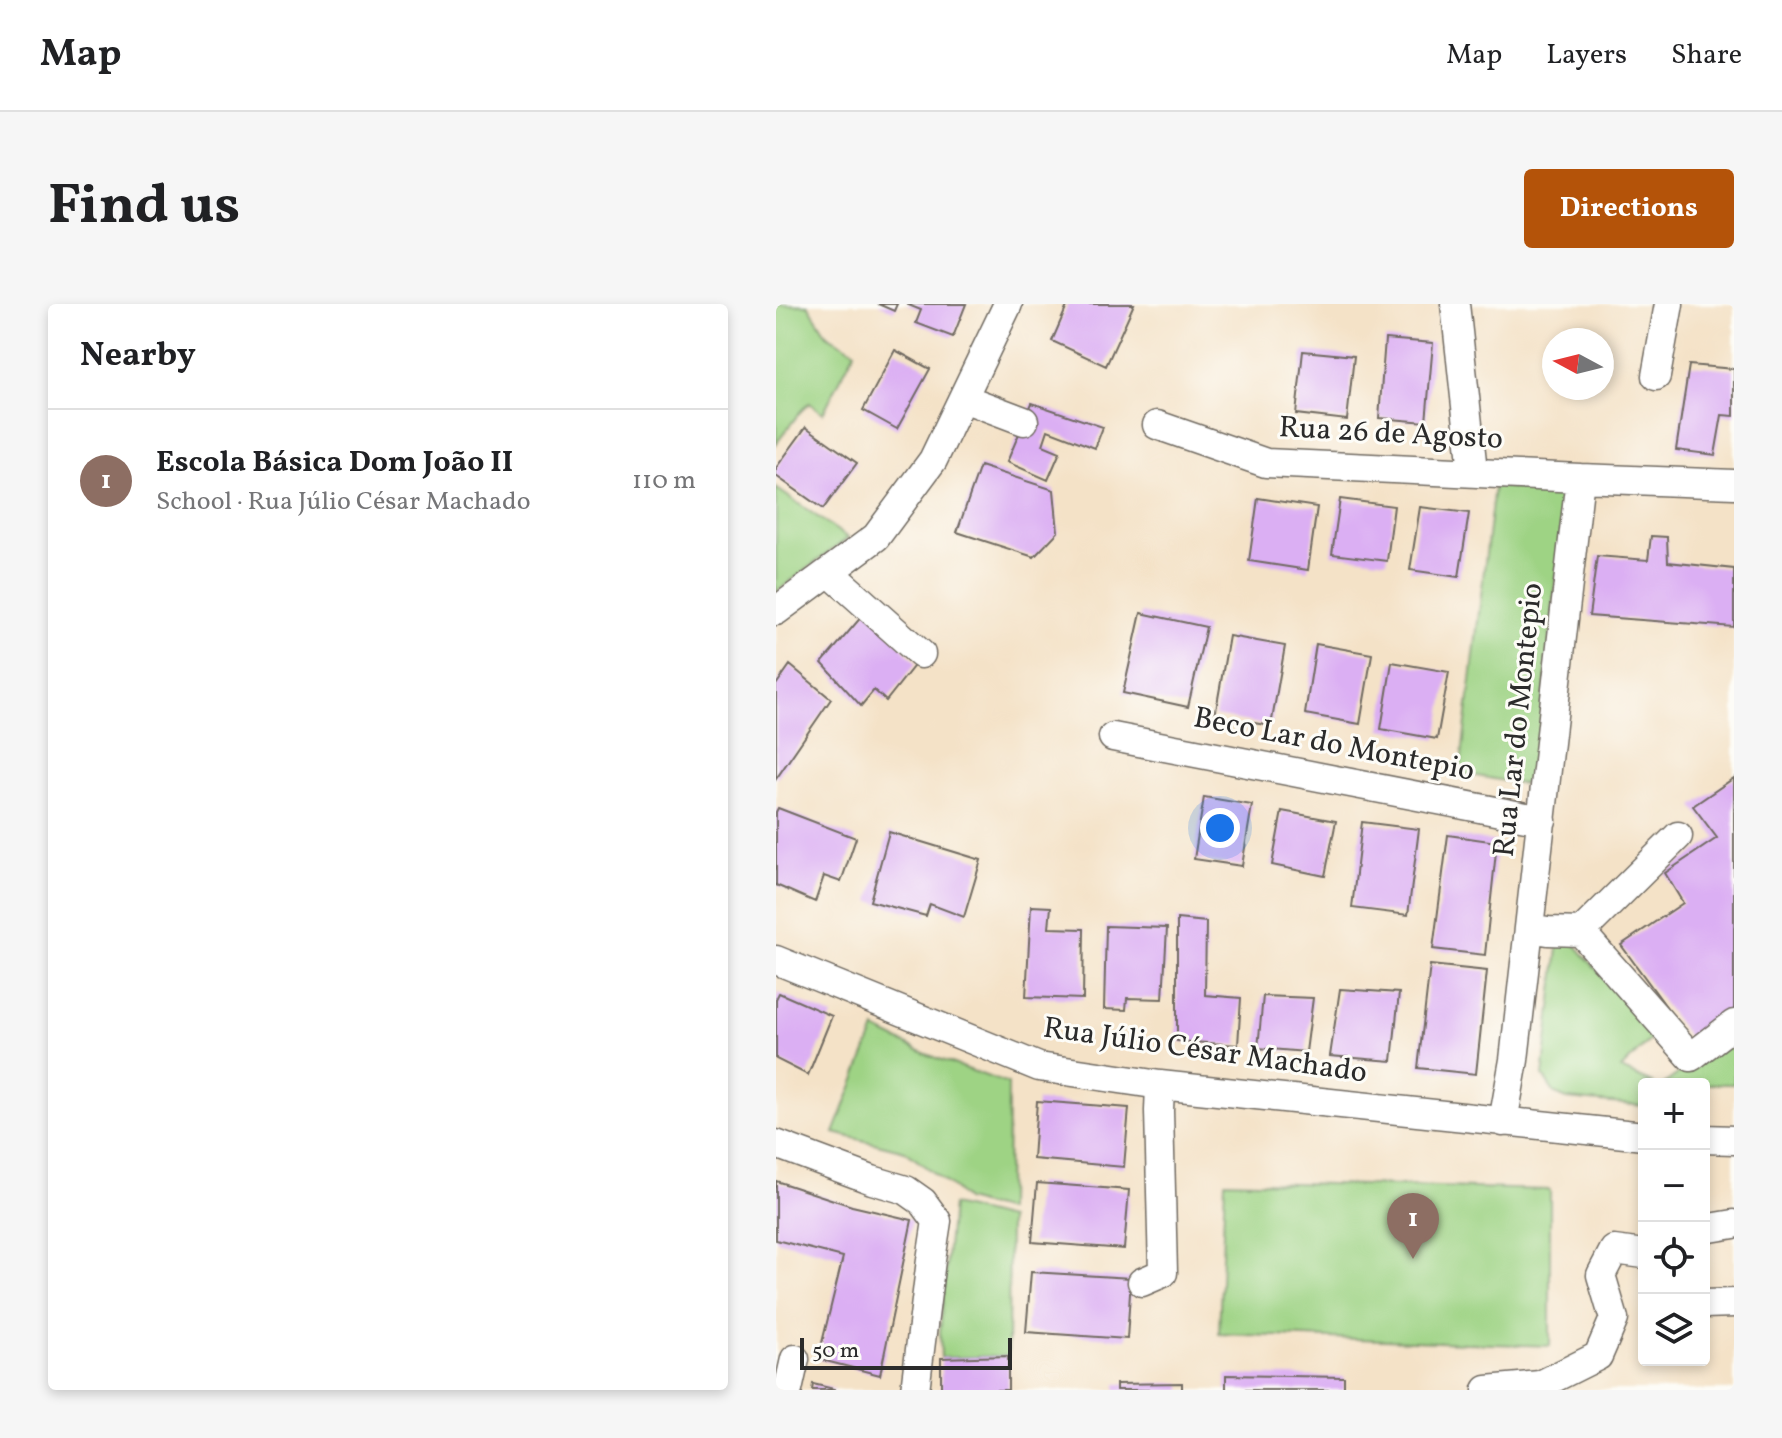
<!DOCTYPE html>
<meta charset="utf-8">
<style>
body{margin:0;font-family:Vollkorn,serif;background:#f6f6f6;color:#202124}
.controls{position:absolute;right:24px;bottom:24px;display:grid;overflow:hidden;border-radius:8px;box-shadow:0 4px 12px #0003}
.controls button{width:72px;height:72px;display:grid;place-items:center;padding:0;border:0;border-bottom:2px solid #e0e0e0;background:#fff;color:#202124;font:40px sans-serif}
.compass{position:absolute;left:766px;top:24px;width:72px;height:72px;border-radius:50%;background:#fff;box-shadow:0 4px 12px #0003;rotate:277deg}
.scale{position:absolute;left:24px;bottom:20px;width:212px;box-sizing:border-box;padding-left:8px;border:4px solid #2b2b2b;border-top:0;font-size:22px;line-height:28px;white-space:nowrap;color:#2b2b2b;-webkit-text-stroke:6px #fdfcf7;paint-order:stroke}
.you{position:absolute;left:444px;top:524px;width:28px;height:28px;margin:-20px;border:6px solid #fff;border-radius:50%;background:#1a73e8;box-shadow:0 0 0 12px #1a73e833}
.badge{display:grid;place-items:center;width:52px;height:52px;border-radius:50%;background:#b45309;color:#fff;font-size:26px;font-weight:700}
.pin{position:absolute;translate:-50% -66px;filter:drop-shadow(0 2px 4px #0008)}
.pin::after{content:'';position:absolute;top:42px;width:28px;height:24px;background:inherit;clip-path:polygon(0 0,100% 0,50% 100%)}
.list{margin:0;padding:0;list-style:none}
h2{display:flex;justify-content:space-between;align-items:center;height:104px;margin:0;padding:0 32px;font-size:34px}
h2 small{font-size:26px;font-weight:400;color:#757577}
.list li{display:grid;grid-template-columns:52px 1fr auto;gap:24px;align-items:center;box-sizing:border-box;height:144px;padding:0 32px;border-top:2px solid #e0e0e0}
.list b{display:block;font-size:30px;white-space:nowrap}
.list p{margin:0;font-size:26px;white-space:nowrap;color:#757577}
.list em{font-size:26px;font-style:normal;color:#757577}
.icon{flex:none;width:44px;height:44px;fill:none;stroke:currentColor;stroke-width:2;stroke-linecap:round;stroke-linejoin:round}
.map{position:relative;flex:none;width:958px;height:1086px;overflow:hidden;border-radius:8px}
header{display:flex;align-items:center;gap:48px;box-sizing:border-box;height:112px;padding:0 40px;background:#fff;border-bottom:2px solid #e0e0e0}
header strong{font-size:38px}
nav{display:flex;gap:44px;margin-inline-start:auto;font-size:28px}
.intro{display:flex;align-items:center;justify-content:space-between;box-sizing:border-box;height:192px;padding:0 48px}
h1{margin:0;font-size:56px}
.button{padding:20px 36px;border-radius:8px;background:#b45309;color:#fff;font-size:28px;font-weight:700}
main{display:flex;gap:48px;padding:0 48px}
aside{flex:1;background:#fff;border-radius:8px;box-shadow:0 4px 12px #0003}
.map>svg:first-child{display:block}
.green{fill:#9ed384;stroke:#647f58;stroke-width:2}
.building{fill:#dbaff3}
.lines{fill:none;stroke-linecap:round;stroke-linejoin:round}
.minor-casing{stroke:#716b62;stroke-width:31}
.minor{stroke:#fff;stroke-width:28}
.labels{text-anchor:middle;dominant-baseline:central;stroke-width:6;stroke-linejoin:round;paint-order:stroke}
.street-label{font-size:30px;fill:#2b2b2b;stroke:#fdfcf7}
</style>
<header>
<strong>Map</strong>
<nav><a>Map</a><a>Layers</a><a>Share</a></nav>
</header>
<div class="intro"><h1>Find us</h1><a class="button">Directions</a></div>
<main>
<aside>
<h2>Nearby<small></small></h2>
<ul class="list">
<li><span class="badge" style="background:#8d6e63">1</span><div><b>Escola Básica Dom João II</b><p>School · Rua Júlio César Machado</p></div><em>110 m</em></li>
</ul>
</aside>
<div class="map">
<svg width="958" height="1086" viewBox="0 0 958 1086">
<rect width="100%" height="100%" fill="#fdfcf7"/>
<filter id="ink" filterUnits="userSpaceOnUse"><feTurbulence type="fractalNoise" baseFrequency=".0125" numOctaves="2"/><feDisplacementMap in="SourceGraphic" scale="16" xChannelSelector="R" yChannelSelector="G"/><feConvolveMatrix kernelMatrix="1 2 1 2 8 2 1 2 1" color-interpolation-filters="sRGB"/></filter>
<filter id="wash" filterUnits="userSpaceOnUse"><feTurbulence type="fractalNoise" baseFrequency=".006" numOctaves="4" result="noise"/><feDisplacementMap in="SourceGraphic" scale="32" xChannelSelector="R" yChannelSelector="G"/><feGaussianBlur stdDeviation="1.8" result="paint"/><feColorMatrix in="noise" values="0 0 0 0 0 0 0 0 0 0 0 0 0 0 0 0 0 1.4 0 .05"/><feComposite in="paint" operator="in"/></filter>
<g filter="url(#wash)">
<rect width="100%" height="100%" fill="#f4e2c7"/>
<path class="green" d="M 0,0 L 32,1 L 51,31 L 79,47 L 47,109 L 33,99 L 24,108 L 0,140 Z
M 718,182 L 779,187 L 786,189 L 788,201 L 759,474 L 745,480 L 684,469 Z
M 0,184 L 72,234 L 0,288 Z
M 783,636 L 796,637 L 878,732 L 845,765 L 878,780 L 868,780 L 868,802 L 791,795 L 779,790 L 767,772 Z
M 99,725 L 150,750 L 232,780 L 231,907 L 189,896 L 178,885 L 129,847 L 58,829 Z
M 958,729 L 958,780 L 888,780 Z
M 449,877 L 774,886 L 774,1042 L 443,1030 Z
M 176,901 L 233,915 L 232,1052 L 165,1054 L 164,1028 Z"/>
<g id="blocks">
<path class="building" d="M 102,0 L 121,0 L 118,7 Z
M 130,0 L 190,0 L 177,33 L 140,19 L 145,6 Z
M 292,0 L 358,0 L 330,62 L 276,37 Z
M 609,35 L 657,39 L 650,118 L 603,114 Z
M 119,46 L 154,65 L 121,125 L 87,106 Z
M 527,47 L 578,52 L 571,116 L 520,110 Z
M 913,61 L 958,65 L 958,112 L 946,111 L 939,151 L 900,146 Z
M 256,99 L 327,123 L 319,144 L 272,126 L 267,141 L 284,148 L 272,176 L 231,158 Z
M 30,123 L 81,159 L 47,205 L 0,172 L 0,164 Z
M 204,162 L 278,186 L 282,228 L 258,253 L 181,228 Z
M 482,194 L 541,203 L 532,266 L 473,257 Z
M 564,195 L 618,202 L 611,257 L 556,250 Z
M 644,203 L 693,209 L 683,273 L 634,266 Z
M 875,232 L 891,233 L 892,258 L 958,265 L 958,323 L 813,312 L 821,252 L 872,256 Z
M 92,305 L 140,359 L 110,397 L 98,386 L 85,402 L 46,359 Z
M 365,309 L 430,323 L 412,403 L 347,389 Z
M 453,332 L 509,342 L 495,422 L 439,412 Z
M 540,340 L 596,350 L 584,420 L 529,410 Z
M 616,358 L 673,368 L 661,435 L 605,425 Z
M 14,361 L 55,395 L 0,475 L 0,381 Z
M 958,474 L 958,711 L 919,742 L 845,641 L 907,599 L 889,569 L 941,534 L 917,502 Z
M 428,493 L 476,501 L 466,562 L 418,555 Z
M 2,504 L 80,534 L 65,578 L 48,572 L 39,598 L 0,581 L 0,508 Z
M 506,507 L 560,517 L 549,572 L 496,561 Z
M 586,518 L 643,525 L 632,611 L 576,604 Z
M 113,528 L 205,556 L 188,613 L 154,600 L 150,612 L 94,597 Z
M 672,531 L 721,538 L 709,651 L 657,645 Z
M 255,602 L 275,603 L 273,624 L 308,625 L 307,695 L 250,693 Z
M 401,615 L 430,618 L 429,691 L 465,694 L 462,741 L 401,737 Z
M 330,622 L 391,624 L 387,695 L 351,694 L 350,706 L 328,705 Z
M 654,661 L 711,667 L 700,770 L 642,764 Z
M 564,685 L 623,689 L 616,757 L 554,752 Z
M 3,689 L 56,712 L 32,771 L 0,755 L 0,695 Z
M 487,692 L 537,694 L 530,748 L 482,744 Z
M 261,797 L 353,804 L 348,863 L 257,855 Z
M 0,877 L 76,902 L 136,916 L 104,1071 L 42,1055 L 67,953 L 0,936 Z
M 261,879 L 353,886 L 348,945 L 256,938 Z
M 255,968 L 355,974 L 351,1035 L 250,1028 Z
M 232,1052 L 232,1086 L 165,1086 L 165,1054 Z
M 450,1071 L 568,1073 L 568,1086 L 450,1086 Z
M 406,1079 L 406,1086 L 340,1086 L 340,1080 Z
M 37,1080 L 58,1085 L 58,1086 L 36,1086 Z"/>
</g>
</g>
<g filter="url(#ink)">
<use href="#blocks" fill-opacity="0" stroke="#716b62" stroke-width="2"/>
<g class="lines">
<defs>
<path id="minor" d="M 679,0 L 697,167
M 880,72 L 893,0
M 187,94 L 248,117
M 381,121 L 490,159 L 804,174
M 53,268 L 145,350
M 0,307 L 100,233 L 157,156 L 232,0
M 337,433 L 766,516
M 753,624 L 772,627 L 805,628 L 902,532
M 805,628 L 915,753 L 958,720
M 0,656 L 263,763 L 384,781 L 868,832
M 727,818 L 738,756 L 804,174 L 958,180
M 928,835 L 958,836
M 0,840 L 96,876 L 130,886 L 147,898 L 161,917 L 155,956 L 139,1086
M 928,925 L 958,920
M 366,978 L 387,969 L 383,807 L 384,781
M 928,1000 L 958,999
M 12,1086 L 19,1055
M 711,1086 L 764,1081 L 822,1052 L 838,1015 L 825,971 L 838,946 L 868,950"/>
</defs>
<use href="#minor" class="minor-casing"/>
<use href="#minor" class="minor"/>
</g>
</g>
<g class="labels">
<g class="street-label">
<text transform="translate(615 130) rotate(3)">Rua 26 de Agosto</text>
<text transform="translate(743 416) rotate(-84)">Rua Lar do Montepio</text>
<text transform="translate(558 441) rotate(11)">Beco Lar do Montepio</text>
<text transform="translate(429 747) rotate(8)">Rua Júlio César Machado</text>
</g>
</g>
</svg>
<div class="controls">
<button>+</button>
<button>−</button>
<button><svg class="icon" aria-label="locate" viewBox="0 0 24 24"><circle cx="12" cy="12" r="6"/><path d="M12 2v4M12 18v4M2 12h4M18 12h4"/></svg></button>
<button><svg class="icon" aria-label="layers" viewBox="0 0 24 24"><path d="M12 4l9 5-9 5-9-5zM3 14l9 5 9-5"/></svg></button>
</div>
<svg class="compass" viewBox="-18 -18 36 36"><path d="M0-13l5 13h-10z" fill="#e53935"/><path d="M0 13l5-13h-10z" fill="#757577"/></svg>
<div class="scale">50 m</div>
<div class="you"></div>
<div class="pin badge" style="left:637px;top:955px;background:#8d6e63">1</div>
</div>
</main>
